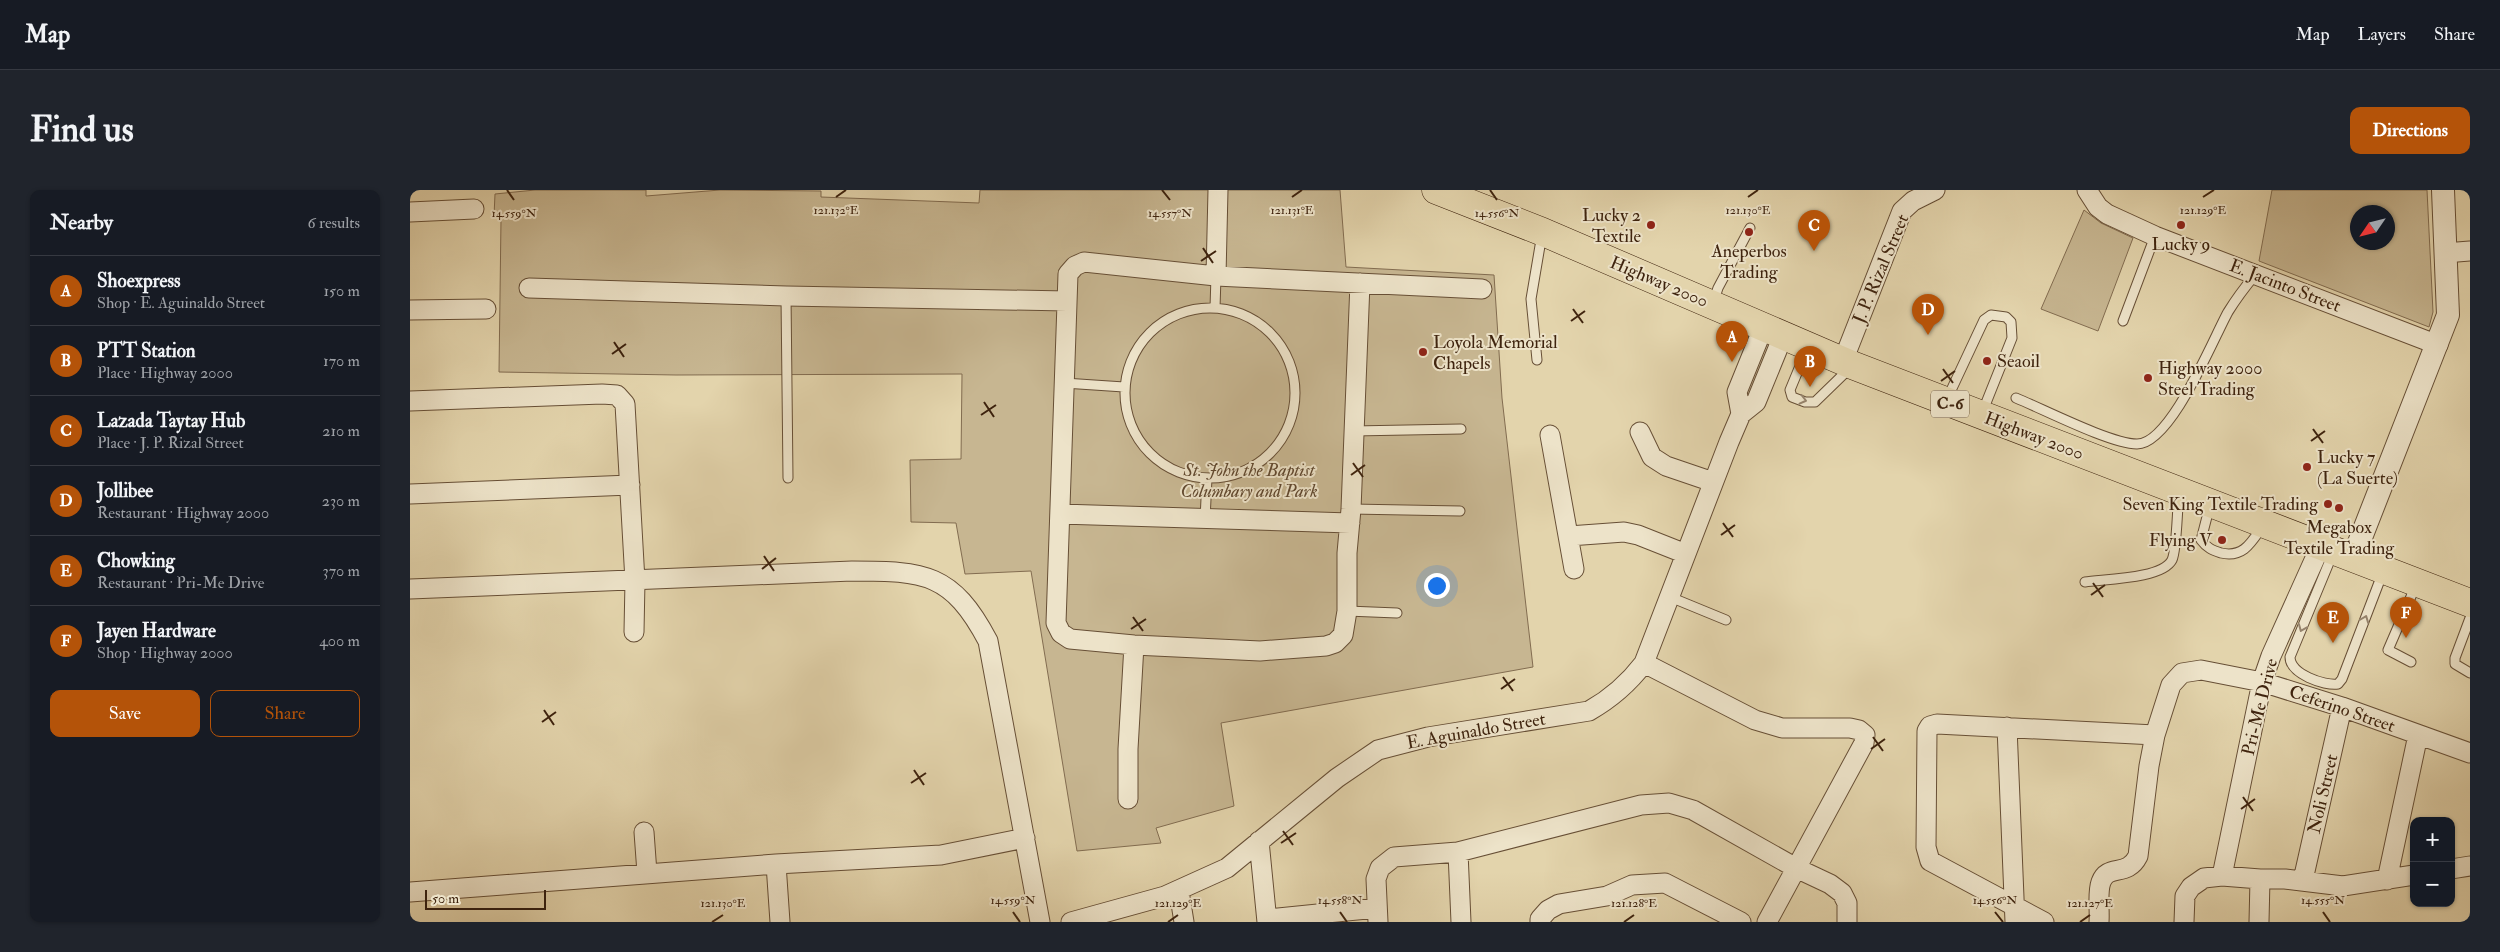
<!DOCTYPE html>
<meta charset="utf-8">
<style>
body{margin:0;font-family:"IM FELL Double Pica",serif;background:#20242c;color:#f1f3f6}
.controls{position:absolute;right:15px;bottom:15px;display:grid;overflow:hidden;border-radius:10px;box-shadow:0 1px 4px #0004}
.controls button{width:45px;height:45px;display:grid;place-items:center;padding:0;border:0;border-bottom:1px solid #363941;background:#171b24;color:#f1f3f6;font:25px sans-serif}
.compass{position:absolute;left:1940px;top:15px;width:45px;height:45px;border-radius:50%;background:#171b24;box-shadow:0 1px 4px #0004;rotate:235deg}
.scale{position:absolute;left:15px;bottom:12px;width:121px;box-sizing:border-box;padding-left:5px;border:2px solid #3e230e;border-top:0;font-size:14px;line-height:18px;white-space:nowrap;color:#3e230e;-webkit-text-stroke:4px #ede3c9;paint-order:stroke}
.you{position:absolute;left:1026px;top:395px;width:18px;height:18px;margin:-12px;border:4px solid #fff;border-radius:50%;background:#1a73e8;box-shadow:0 0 0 8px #1a73e833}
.badge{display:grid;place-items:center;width:32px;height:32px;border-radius:50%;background:#b45309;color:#fff;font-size:16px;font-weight:700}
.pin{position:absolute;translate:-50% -41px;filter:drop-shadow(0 1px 2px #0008)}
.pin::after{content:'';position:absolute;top:26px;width:18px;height:15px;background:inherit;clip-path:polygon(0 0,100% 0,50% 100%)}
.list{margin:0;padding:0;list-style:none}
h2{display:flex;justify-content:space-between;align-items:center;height:65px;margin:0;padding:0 20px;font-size:21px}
h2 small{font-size:16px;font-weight:400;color:#9ea1a6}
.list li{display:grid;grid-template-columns:32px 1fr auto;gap:15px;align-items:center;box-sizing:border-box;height:70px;padding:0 20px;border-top:1px solid #363941}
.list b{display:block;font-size:19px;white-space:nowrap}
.list p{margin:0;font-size:16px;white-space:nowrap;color:#9ea1a6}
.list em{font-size:16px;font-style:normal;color:#9ea1a6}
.actions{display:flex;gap:10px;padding:15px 20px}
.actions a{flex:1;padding:11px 0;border:1px solid #b45309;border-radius:10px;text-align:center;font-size:18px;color:#b45309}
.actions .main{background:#b45309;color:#fff}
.map{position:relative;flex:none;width:2060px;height:732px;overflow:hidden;border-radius:10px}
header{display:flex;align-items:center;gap:30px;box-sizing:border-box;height:70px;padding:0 25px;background:#171b24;border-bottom:1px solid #363941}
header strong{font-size:24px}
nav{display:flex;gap:28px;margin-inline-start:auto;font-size:18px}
.intro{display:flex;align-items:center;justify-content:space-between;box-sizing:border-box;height:120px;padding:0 30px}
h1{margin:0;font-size:35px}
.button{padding:12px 22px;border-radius:10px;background:#b45309;color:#fff;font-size:18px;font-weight:700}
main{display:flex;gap:30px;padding:0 30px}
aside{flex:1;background:#171b24;border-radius:10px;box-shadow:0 1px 4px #0004}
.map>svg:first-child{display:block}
.green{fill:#c7b691;stroke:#826c50;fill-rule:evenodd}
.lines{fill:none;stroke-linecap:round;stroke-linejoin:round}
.service-casing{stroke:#674f36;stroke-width:11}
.minor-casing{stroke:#674f36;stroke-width:21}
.tertiary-casing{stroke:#674f36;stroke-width:24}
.primary-casing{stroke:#3e230e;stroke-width:29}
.service{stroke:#ede3c9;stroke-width:9}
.minor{stroke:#ede3c9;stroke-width:19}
.tertiary{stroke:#ede3c9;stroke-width:22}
.primary{stroke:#e3d4ac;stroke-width:28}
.oneway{stroke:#96836c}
.ticks{fill:none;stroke:#3e230e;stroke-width:2}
.poi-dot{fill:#8f2418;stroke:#ede3c9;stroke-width:2}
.labels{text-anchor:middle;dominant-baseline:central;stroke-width:4;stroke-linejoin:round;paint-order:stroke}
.shield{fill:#ede3c9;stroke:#725d46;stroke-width:1}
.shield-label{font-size:16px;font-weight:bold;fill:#3e230e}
.poi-label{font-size:18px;fill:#3e230e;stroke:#ede3c9;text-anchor:start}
.street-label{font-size:18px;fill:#3e230e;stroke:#ede3c9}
.park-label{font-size:18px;font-style:italic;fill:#60482f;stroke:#ede3c9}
.ticks-label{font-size:12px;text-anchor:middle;fill:#3e230e;stroke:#ede3c9;stroke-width:4;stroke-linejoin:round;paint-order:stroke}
</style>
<header>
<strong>Map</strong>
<nav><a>Map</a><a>Layers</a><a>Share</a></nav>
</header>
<div class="intro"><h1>Find us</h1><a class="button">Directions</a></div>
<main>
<aside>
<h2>Nearby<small>6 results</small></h2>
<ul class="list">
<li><span class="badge">A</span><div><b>Shoexpress</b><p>Shop · E. Aguinaldo Street</p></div><em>150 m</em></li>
<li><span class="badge">B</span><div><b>PTT Station</b><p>Place · Highway 2000</p></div><em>170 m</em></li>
<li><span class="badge">C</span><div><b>Lazada Taytay Hub</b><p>Place · J. P. Rizal Street</p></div><em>210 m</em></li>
<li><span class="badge">D</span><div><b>Jollibee</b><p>Restaurant · Highway 2000</p></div><em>230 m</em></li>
<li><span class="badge">E</span><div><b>Chowking</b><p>Restaurant · Pri-Me Drive</p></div><em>370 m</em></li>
<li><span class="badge">F</span><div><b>Jayen Hardware</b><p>Shop · Highway 2000</p></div><em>400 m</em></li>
</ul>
<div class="actions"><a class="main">Save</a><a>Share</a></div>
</aside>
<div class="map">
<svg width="2060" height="732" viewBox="0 0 2060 732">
<rect width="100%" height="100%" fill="#e3d4ac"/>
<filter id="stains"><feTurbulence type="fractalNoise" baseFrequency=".004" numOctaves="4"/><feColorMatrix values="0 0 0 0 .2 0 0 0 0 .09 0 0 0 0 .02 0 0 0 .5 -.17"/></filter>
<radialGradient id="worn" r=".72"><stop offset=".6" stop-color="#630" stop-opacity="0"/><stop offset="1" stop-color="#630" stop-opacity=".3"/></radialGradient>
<path class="green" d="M 125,0 L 236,0 L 236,6 L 310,0 L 411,1 L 411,7 L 569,13 L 570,0 L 930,0 L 936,77 L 1084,85 L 1092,208 L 1123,477 L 811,533 L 824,616 L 746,638 L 751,653 L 667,661 L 621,381 L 555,384 L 546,333 L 501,332 L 500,270 L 551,269 L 552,184 L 266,185 L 89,182 L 91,30 L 84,26 L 85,4 Z
M 1862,0 L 2017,0 L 2023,122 L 2019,137 L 1849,71 ZM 1948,22 L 1978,22 L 1978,52 L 1948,52 Z
M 1674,20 L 1691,33 L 1723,48 L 1688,141 L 1631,119 Z"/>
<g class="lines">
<defs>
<path id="service" d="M 376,106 L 378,288
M 1303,113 L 1308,98 L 1340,38
M715 203a85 85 0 1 1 170 0a85 85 0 1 1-170 0Z
M 805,118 L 806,86
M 1713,131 L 1745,46
M 1397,159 L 1380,200 L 1382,207 L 1395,212 L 1405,212 L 1440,178
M 1127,170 L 1121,109 L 1132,44
M 654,193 L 714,197
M 1606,208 C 1633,219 1701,254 1727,254 C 1761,254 1803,149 1818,122 C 1826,109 1835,97 1845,85
M 1537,209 L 1574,130 L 1581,125 L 1596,127 L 1601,132 L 1602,148 L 1572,223
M 943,241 L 1051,239
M 1800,315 L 1791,350 C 1797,358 1802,360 1811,363 C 1833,368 1841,353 1852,337
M 941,319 L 1050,321
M 795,330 L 797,288
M 1923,363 L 1880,467 C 1880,484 1914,496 1928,494 L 1932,489 L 1973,382
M 1675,392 C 1695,389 1752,389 1762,370 C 1767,359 1767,319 1769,305
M 1260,407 L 1316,430
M 937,421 L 987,423
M 2060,428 L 2045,468 L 2045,474 L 2060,483
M 2001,472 L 1978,460 L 2006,395"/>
<path id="minor" d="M 1677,0 L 1688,17 L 1697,24 L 1745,46 L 2028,155
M 0,22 L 64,19
M 2035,63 L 2060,61
M 806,86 L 808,0
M 950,93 L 941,319 L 937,363 L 937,421 L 933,445 L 925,453 L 916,456 L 850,461 L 724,455 L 660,449 L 651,443 L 646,433 L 658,84 L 665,76 L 674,72 L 806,86 L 1072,99
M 119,98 L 376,106 L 657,111
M 0,120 L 76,119
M 1433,171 L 1492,21 L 1503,11 L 1525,0
M 0,211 L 192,204 L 207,205 L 215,214 L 225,391 L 224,442
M 1331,224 L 1327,202 L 1353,138
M 1230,242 L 1242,267 L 1256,276 L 1303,292
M 1140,245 L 1164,379
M 0,304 L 220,295
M 650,324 L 940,333
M 1159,346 L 1214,342 L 1228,345 L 1276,364
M 0,399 L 442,381 C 515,381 542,383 578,451 L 630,732
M 1234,473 L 1345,530 L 1372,538 L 1440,538 L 1449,540 L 1455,545 L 1454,553 L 1357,732
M 1597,537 L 1605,732
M 718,609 L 718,559 L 724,455
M 234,642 L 237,683
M 849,651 L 857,732
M 1048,662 L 1051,732
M 366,674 L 370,732
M 2041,679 L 2060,676
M 1812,686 L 1852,492 L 1861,466 L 1911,355
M 1893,690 L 1932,517
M 1977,690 L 2008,545
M 769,701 L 774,732
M 0,702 L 366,674 L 531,665 L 615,648
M 857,729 L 967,718
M 661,732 L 755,706 L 817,678 L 927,588 L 968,560 L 1018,547 L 1179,521 C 1202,508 1218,494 1234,473 L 1319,252 L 1331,224 L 1346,212 L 1373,146
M 968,732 L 966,689 L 970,678 L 984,667 L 1048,662 L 1231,615 L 1259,613 L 1283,620 L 1386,678 L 1420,694 L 1432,703 L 1437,713 L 1437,732
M 1130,732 L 1130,729 L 1138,720 L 1149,714 L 1197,706 L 1222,695 L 1255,693 L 1331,732
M 1634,732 L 1520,671 L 1516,657 L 1517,541 L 1520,536 L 1527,534 L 1745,545
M 1689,732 C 1690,720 1687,703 1691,692 C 1698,673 1717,688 1728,666 L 1739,576 L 1745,545 L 1761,495 L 1772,483 L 1791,480 L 1852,492 L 1932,517 L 2060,563
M 1774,732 L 1775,706 L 1781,697 L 1794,688 L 1812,686 L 1850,689 L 1875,689 L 1933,696 L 2004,685
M 1849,732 L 1850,689"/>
<path id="tertiary" d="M 1943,368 L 2038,125 L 2033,0"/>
<path id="primary" d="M 1026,0 L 1133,42 L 1442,175 L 2060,413"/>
</defs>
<use href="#service" class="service-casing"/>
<use href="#minor" class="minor-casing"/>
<use href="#tertiary" class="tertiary-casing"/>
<use href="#primary" class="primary-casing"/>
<use href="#service" class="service"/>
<use href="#minor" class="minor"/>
<use href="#tertiary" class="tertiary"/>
<use href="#primary" class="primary"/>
</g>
<defs><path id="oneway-chevron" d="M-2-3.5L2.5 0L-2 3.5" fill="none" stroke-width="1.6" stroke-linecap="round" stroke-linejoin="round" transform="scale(1.25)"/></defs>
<g class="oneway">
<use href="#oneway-chevron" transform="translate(1393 210) rotate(14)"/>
<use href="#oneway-chevron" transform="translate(1955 429) rotate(-69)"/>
<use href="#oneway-chevron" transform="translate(1892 438) rotate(112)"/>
</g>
<path class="ticks" d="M 97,0 L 104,10M 752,0 L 760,10M 1080,0 L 1087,10M 426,7 L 436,0M 882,7 L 892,0M 1338,7 L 1348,0M 1793,7 L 1804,0M 793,58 L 803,73M 791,71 L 806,61M 1163,119 L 1173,133M 1161,131 L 1175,121M 204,152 L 214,167M 202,164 L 216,154M 1533,179 L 1543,193M 1531,191 L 1545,181M 574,212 L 584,227M 571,225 L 586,215M 1903,239 L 1913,253M 1901,251 L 1915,241M 943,273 L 953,287M 941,285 L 955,275M 1313,333 L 1323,347M 1311,345 L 1325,335M 354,366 L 364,381M 352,379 L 366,368M 1683,393 L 1693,407M 1681,405 L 1695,395M 723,427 L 733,441M 721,439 L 736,429M 1093,487 L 1103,501M 1091,499 L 1105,489M 134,520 L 144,535M 132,532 L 146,522M 1463,547 L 1473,561M 1461,559 L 1475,549M 504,580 L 514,595M 501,593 L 516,583M 1833,607 L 1843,621M 1831,619 L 1845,609M 873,641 L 883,655M 871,653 L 886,643M 603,722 L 610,732M 930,722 L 937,732M 1585,722 L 1593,732M 1913,722 L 1920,732M 302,732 L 313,725M 758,732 L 768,725M 1214,732 L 1224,725M 1670,732 L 1680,725"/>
<g class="poi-dot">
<circle cx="1241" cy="35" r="5"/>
<circle cx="1771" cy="35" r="5"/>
<circle cx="1339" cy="42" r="5"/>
<circle cx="1013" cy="162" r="5"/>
<circle cx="1577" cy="171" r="5"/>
<circle cx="1738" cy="188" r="5"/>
<circle cx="1897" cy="277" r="5"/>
<circle cx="1918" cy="314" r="5"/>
<circle cx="1929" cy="318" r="5"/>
<circle cx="1812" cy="350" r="5"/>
</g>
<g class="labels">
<rect class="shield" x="1521" y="200.5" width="38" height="27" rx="4"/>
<g class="shield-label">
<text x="1540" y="214">C-6</text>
</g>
<g class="poi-label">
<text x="1231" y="25" text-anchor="end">Lucky 2<tspan x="1231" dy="21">Textile</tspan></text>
<text x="1771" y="54" text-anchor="middle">Lucky 9</text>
<text x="1339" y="61" text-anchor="middle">Aneperbos<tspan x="1339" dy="21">Trading</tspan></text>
<text x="1023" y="152">Loyola Memorial<tspan x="1023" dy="21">Chapels</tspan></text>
<text x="1587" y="171">Seaoil</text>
<text x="1748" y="178">Highway 2000<tspan x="1748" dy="21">Steel Trading</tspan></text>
<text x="1907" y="267">Lucky 7<tspan x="1907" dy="21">(La Suerte)</tspan></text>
<text x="1908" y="314" text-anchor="end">Seven King Textile Trading</text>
<text x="1929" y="337" text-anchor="middle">Megabox<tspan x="1929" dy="21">Textile Trading</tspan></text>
<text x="1802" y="350" text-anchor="end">Flying V</text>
</g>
<g class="street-label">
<text transform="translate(1471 79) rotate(-67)">J. P. Rizal Street</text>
<text transform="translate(1249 92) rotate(23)">Highway 2000</text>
<text transform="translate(1875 96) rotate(21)">E. Jacinto Street</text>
<text transform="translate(1624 246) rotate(21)">Highway 2000</text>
<text transform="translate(1850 517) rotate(-76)">Pri-Me Drive</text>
<text transform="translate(1932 519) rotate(19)">Ceferino Street</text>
<text transform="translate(1066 541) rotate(-10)">E. Aguinaldo Street</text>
<text transform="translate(1913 604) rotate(-77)">Noli Street</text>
</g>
<g class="park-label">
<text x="839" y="280">St. John the Baptist<tspan x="839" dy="21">Columbary and Park</tspan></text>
</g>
</g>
<g class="ticks-label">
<text x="426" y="24">121.132°E</text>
<text x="882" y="24">121.131°E</text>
<text x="1338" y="24">121.130°E</text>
<text x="1793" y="24">121.129°E</text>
<text x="760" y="27">14.557°N</text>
<text x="104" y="27">14.559°N</text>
<text x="1087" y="27">14.556°N</text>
<text x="603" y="714">14.559°N</text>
<text x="930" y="714">14.558°N</text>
<text x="1585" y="714">14.556°N</text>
<text x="1913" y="714">14.555°N</text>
<text x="313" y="717">121.130°E</text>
<text x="768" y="717">121.129°E</text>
<text x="1224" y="717">121.128°E</text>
<text x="1680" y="717">121.127°E</text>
</g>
<rect width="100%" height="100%" filter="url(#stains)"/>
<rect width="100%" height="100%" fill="url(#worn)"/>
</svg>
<div class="controls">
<button>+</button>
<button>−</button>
</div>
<svg class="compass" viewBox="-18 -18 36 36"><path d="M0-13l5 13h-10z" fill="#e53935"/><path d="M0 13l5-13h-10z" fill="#9ea1a6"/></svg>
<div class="scale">50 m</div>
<div class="you"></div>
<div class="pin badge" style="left:1322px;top:172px">A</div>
<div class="pin badge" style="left:1400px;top:197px">B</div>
<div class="pin badge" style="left:1404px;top:61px">C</div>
<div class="pin badge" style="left:1518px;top:145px">D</div>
<div class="pin badge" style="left:1923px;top:453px">E</div>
<div class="pin badge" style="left:1996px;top:448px">F</div>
</div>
</main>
